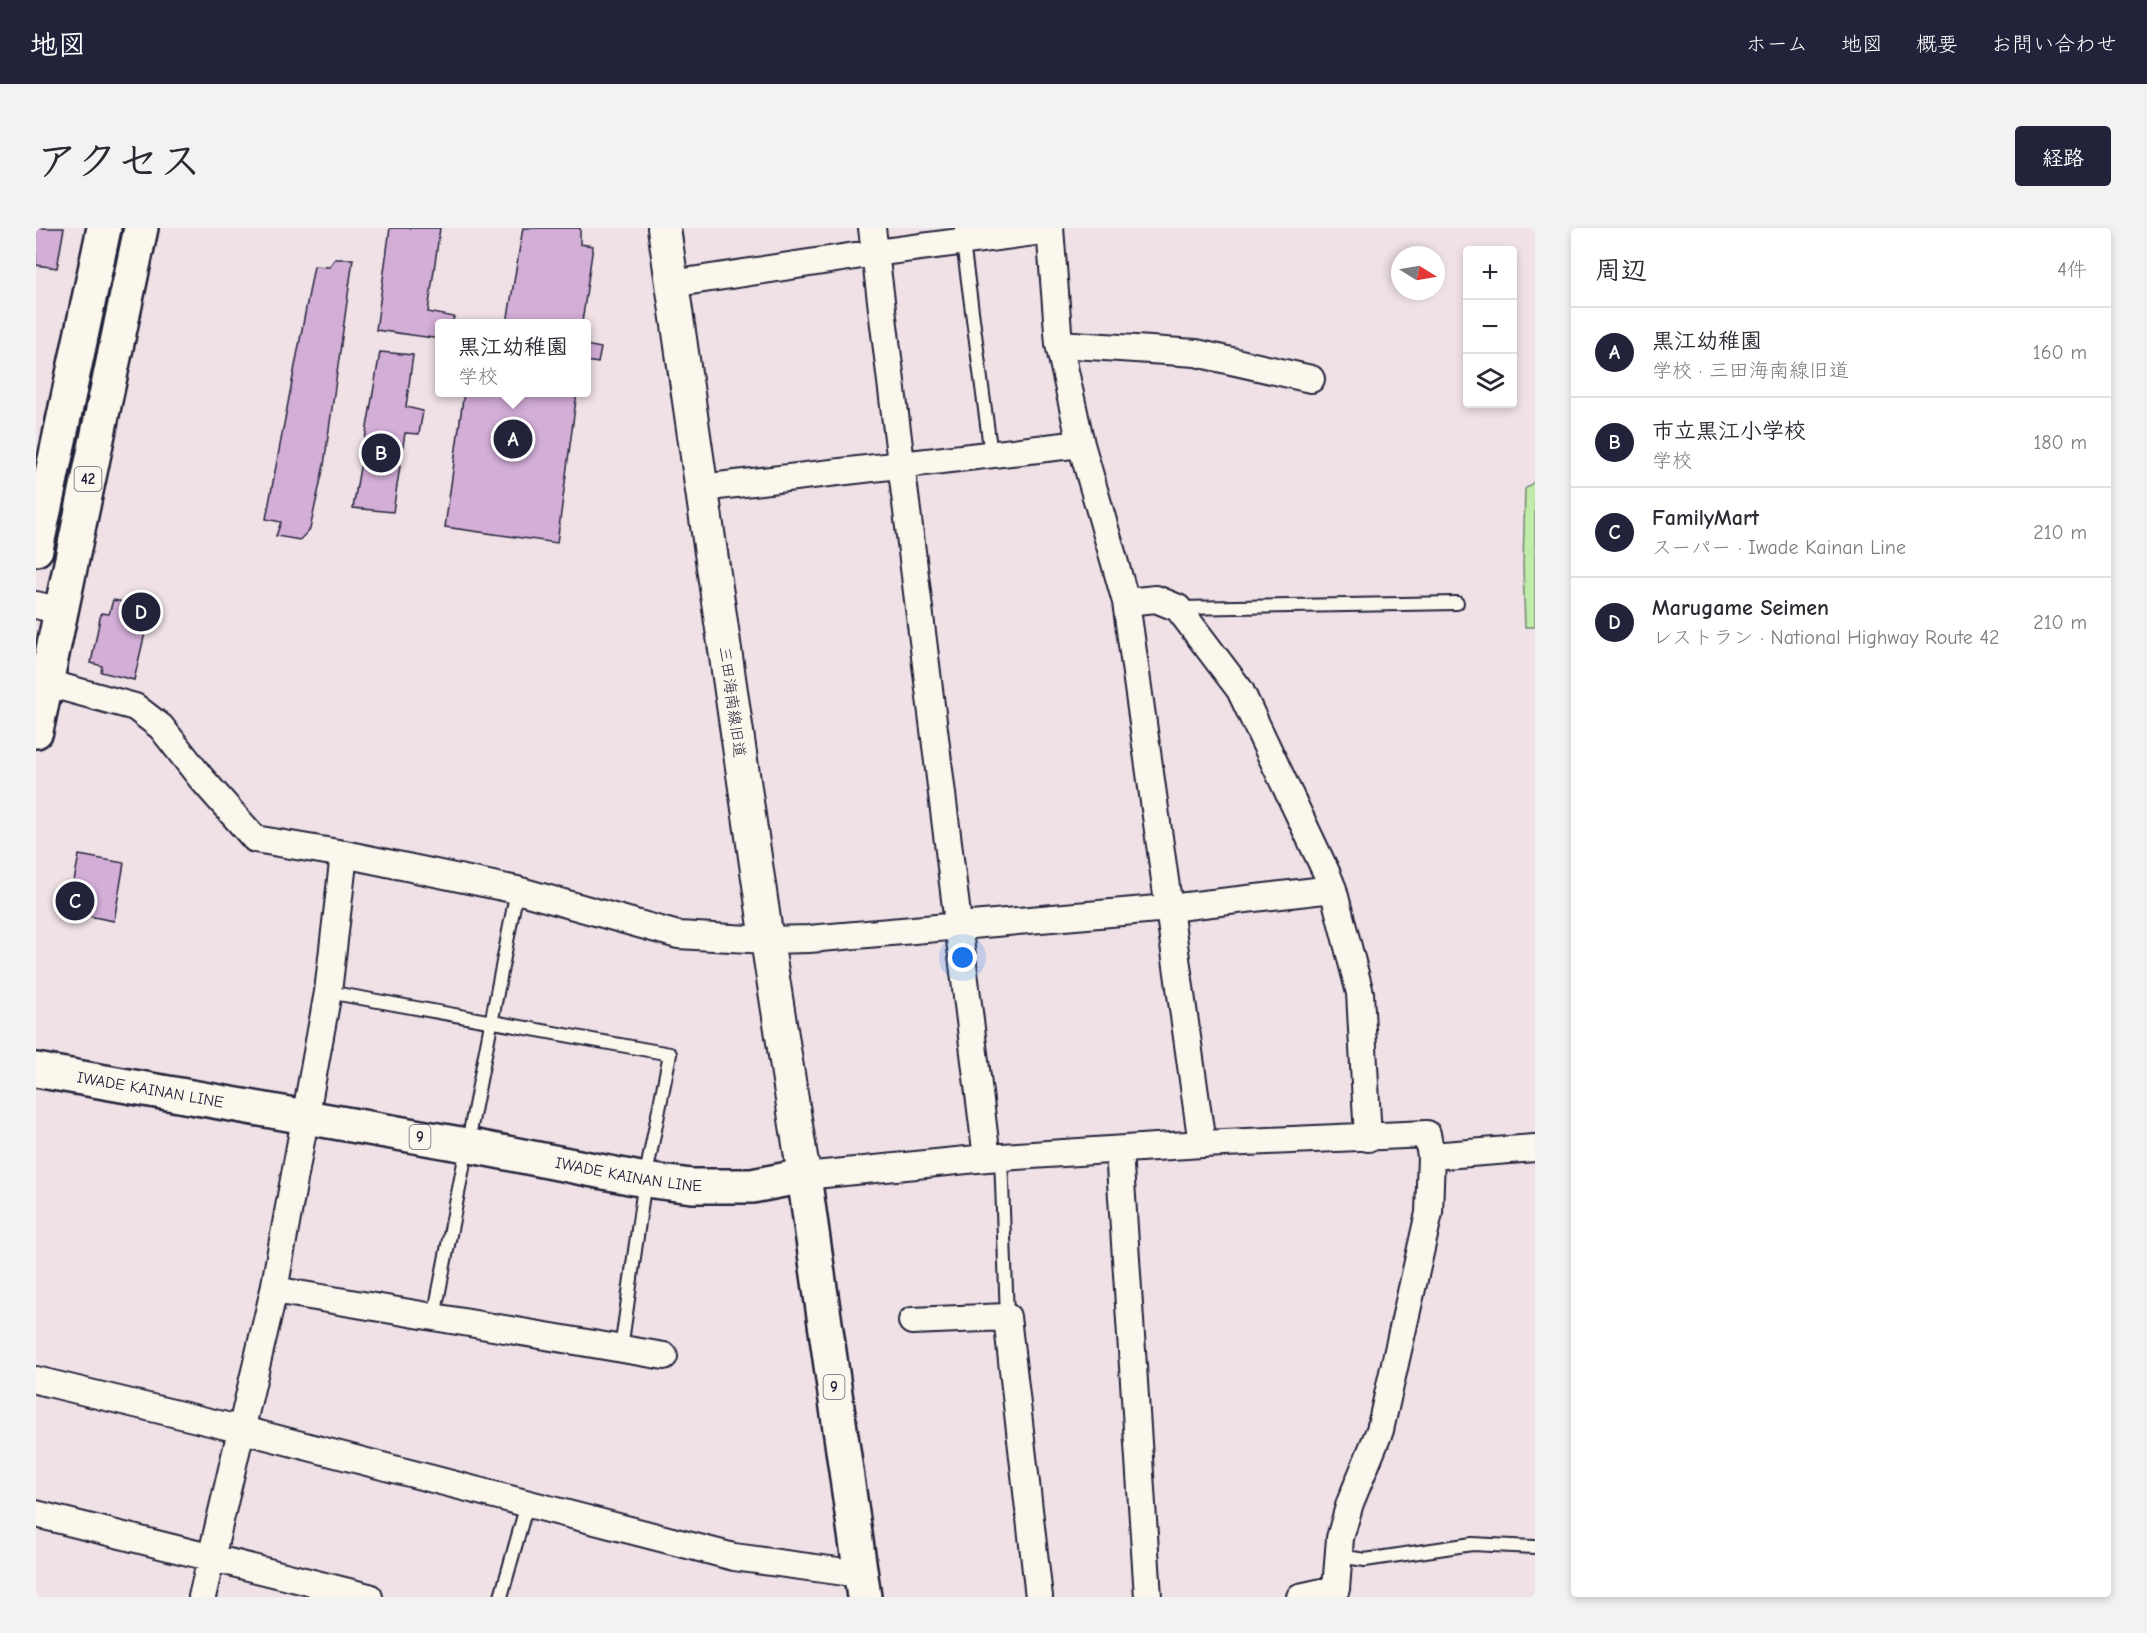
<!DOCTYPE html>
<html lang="ja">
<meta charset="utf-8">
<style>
body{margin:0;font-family:"Comic Neue","Klee One",sans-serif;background:#f2f2f3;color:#2b2b33}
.controls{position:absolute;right:18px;top:18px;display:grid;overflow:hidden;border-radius:6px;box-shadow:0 3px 9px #0003}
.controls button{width:54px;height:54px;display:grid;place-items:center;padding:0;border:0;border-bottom:2px solid #e1e1e2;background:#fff;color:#2b2b33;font:30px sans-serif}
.compass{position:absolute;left:1355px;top:18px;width:54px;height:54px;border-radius:50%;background:#fff;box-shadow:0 3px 9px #0003;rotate:101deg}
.you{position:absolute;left:927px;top:730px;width:21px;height:21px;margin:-15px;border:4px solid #fff;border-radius:50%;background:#1a73e8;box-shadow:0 0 0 9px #1a73e833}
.badge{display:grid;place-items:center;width:39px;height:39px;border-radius:50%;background:#22223b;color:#fff;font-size:20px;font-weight:700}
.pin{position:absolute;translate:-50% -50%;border:3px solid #fff;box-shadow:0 2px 6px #0006}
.popup{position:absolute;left:399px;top:91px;width:156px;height:78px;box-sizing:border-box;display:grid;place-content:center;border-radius:6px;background:#fff;filter:drop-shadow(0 2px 4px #0005);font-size:20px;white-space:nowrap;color:#7c7c81}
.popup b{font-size:22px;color:#2b2b33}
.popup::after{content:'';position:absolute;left:50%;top:100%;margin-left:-12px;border:12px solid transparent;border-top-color:#fff}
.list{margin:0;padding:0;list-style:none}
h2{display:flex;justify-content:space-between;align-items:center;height:78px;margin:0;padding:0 24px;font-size:26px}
h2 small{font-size:20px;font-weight:400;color:#7c7c81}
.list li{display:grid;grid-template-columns:39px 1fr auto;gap:18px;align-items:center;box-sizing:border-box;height:90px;padding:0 24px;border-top:2px solid #e1e1e2}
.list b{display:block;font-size:22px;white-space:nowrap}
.list p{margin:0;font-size:20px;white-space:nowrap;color:#7c7c81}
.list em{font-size:20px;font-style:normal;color:#7c7c81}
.icon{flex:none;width:33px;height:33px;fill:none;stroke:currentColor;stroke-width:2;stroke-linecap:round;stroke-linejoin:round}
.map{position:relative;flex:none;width:1499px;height:1369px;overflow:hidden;border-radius:6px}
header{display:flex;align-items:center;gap:36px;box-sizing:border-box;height:84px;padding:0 30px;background:#22223b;color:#fff}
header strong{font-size:28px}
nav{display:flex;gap:33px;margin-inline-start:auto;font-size:21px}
.intro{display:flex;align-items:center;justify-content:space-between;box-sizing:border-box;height:144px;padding:0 36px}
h1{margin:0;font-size:42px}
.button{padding:15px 27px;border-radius:6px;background:#22223b;color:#fff;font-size:21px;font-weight:700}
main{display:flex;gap:36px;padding:0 36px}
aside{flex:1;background:#fff;border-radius:6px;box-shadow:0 3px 9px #0003}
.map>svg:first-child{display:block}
.green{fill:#c1eba8;stroke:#728672;stroke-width:1.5}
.building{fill:#d3aed7;stroke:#22223b;stroke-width:1.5}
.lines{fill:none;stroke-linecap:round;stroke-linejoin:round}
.service-casing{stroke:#22223b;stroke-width:16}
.minor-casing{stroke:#22223b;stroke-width:30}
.tertiary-casing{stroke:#22223b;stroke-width:36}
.primary-casing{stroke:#22223b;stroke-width:38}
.trunk-casing{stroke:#22223b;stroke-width:38}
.service{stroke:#fbf7ec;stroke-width:12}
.minor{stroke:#fbf7ec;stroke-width:26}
.tertiary{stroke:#fbf7ec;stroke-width:32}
.primary{stroke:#fbf7ec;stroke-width:33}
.trunk{stroke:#fbf7ec;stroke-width:33}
.labels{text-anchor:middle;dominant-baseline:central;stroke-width:4.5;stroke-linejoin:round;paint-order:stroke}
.shield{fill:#fbf7ec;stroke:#636270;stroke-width:1.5}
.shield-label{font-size:15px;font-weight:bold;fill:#22223b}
.street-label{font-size:16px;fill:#22223b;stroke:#fbf7ec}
</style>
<header>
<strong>地図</strong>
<nav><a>ホーム</a><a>地図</a><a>概要</a><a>お問い合わせ</a></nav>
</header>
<div class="intro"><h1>アクセス</h1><a class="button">経路</a></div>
<main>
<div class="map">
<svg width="1499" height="1369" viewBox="0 0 1499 1369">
<rect width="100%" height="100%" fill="#efe1e6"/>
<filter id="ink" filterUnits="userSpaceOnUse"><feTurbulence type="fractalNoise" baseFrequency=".0167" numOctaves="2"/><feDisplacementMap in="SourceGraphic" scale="12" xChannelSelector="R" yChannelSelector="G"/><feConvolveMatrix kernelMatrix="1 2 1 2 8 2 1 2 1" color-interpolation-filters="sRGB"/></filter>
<g filter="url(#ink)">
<path class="green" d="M 1499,253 L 1499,399 L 1489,399 L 1487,338 L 1489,261 Z"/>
<path class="building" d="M 0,0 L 28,0 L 21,40 L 0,37 Z
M 354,0 L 404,0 L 392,84 L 418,89 L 416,95 L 404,95 L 404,111 L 340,102 Z
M 487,0 L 544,0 L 544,16 L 557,18 L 546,95 L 471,95 Z
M 299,31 L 317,31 L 288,237 L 274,301 L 264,312 L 240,308 L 245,294 L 230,291 L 278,38 L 293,39 Z
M 550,117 L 565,120 L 562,135 L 550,133 Z
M 344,124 L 377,127 L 370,179 L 387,183 L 383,206 L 369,205 L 357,284 L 317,280 Z
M 428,164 L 541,164 L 521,315 L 409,299 Z
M 77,372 L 115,379 L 98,452 L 65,444 L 66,438 L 55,435 L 65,385 L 73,386 Z
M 43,627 L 88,635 L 78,693 L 32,684 Z"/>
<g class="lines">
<defs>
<path id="service" d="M 925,0 L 955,227
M 1143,380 L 1421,375
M 292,764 L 634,826 L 609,952 L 585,1121
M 965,929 L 971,1089
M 398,1089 L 481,662
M 1303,1328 L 1329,1332 L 1436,1316 L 1499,1319
M 465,1369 L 491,1276"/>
<path id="minor" d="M 836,0 L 951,930
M 1014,0 L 1023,116 L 1045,216 L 1090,374 L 1166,916
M 635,56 L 839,25 L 1014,2
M 1023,116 L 1160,125 L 1275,151
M 665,260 L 1045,216
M 1090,374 L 1120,371 L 1142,380 L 1204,462 L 1291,646 L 1297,661 L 1324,765 L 1332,910
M 0,377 L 25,383
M 0,452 L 99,479 L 125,499 L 165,550 L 219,611 L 308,626 L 481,662 L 642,707 L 731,712 L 773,711 L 1133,680 L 1297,661
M 1083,923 L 1112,1369
M 1395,928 L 1499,920
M 768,948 L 951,930 L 1166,916 L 1391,906 L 1395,928 L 1393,985 L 1344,1202 L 1314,1275 L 1304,1310 L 1300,1361 L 1264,1369
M 238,1062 L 628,1128
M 876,1093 L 971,1089 L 1003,1369
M 0,1152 L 207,1202 L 698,1329 L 824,1346
M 0,1286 L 333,1369
M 166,1369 L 238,1062 L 292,764 L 308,626"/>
<path id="tertiary" d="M 628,0 L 731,712 L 768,948"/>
<g id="primary">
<path id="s1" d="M 0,842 L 430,917 L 609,952 L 656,958 L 716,958 L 768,948 L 828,1369"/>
</g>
<path id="trunk" d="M 0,321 L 68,0
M 0,503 L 105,0"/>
</defs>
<use href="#service" class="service-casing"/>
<use href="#minor" class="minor-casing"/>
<use href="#tertiary" class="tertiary-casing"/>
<use href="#primary" class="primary-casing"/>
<use href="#trunk" class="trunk-casing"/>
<use href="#service" class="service"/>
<use href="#minor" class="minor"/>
<use href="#tertiary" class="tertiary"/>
<use href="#primary" class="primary"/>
<use href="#trunk" class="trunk"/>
</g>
</g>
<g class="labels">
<g class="shield">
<rect x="38.5" y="239" width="27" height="24" rx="4.5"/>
<rect x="373.5" y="897" width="21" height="24" rx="4.5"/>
<rect x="787.5" y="1147" width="21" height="24" rx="4.5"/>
</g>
<g class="shield-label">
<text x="52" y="251">42</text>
<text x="384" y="909">9</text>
<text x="798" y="1159">9</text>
</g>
<g class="street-label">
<text transform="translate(696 474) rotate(82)">三田海南線旧道</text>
<text stroke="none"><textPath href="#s1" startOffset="116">IWADE KAINAN LINE</textPath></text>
<text stroke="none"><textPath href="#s1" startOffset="602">IWADE KAINAN LINE</textPath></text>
</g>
</g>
</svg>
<div class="controls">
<button>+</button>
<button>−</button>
<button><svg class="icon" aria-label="layers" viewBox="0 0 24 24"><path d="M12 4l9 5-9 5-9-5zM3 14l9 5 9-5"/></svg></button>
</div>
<svg class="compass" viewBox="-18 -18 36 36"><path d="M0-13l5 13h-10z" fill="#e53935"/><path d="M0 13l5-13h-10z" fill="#7c7c81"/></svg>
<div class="you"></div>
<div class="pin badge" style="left:477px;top:211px">A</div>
<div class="popup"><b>黒江幼稚園</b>学校</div>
<div class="pin badge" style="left:345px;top:225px">B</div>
<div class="pin badge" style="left:39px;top:673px">C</div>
<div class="pin badge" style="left:105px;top:384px">D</div>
</div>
<aside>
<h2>周辺<small>4件</small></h2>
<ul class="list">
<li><span class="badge">A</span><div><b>黒江幼稚園</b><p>学校 · 三田海南線旧道</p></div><em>160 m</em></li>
<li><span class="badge">B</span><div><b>市立黒江小学校</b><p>学校</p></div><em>180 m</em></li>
<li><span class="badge">C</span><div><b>FamilyMart</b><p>スーパー · Iwade Kainan Line</p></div><em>210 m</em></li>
<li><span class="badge">D</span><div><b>Marugame Seimen</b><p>レストラン · National Highway Route 42</p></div><em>210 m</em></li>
</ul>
</aside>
</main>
